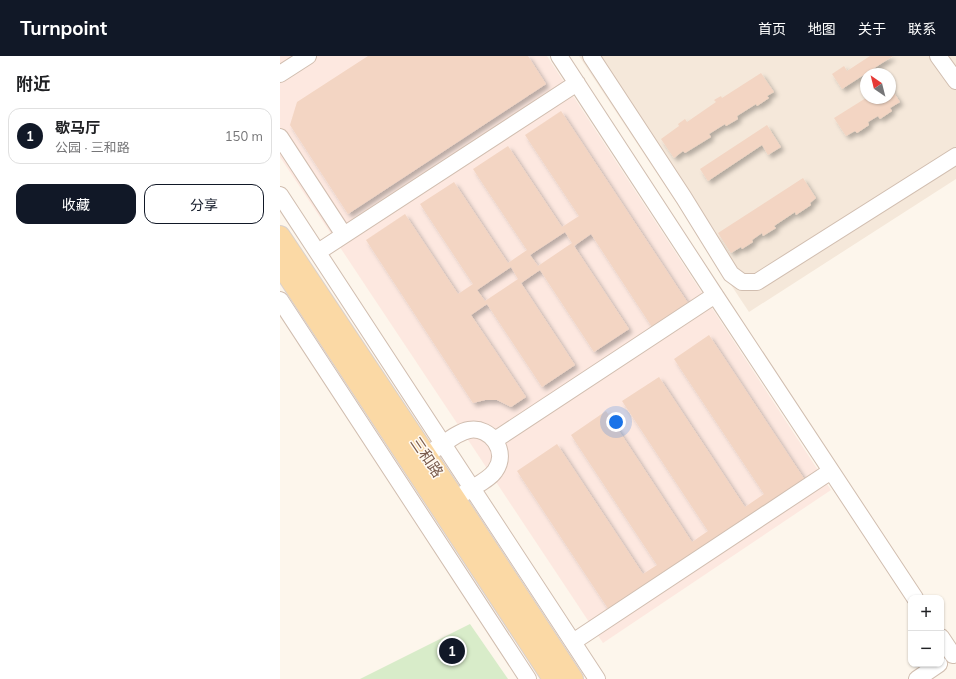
<!DOCTYPE html>
<html lang="zh">
<meta charset="utf-8">
<style>
body{margin:0;font-family:Mulish,"Noto Sans SC",sans-serif;background:#f2f2f2;color:#202124}
.controls{position:absolute;right:12px;bottom:12px;display:grid;overflow:hidden;border-radius:8px;box-shadow:0 1px 3px #0004}
.controls button{width:36px;height:36px;display:grid;place-items:center;padding:0;border:0;border-bottom:1px solid #e0e0e0;background:#fff;color:#202124;font:20px sans-serif}
.compass{position:absolute;left:580px;top:12px;width:36px;height:36px;border-radius:50%;background:#fff;box-shadow:0 1px 3px #0004;rotate:325deg}
.you{position:absolute;left:336px;top:366px;width:14px;height:14px;margin:-10px;border:3px solid #fff;border-radius:50%;background:#1a73e8;box-shadow:0 0 0 6px #1a73e833}
.badge{display:grid;place-items:center;width:26px;height:26px;border-radius:50%;background:#111827;color:#fff;font-size:13px;font-weight:700}
.pin{position:absolute;translate:-50% -50%;border:2px solid #fff;box-shadow:0 1px 4px #0006}
.list{margin:0;padding:0;list-style:none}
h2{display:flex;justify-content:space-between;align-items:center;height:52px;margin:0;padding:0 16px;font-size:17px}
h2 small{font-size:13px;font-weight:400;color:#757577}
.list li{display:grid;grid-template-columns:26px 1fr auto;gap:12px;align-items:center;box-sizing:border-box;height:56px;margin:0 8px 8px;padding:0 8px;border:1px solid #e0e0e0;border-radius:12px}
.list b{display:block;font-size:15px;white-space:nowrap}
.list p{margin:0;font-size:13px;white-space:nowrap;color:#757577}
.list em{font-size:13px;font-style:normal;color:#757577}
.actions{display:flex;gap:8px;padding:12px 16px}
.actions a{flex:1;padding:9px 0;border:1px solid #111827;border-radius:12px;text-align:center;font-size:14px;color:#111827}
.actions .main{background:#111827;color:#fff}
.map{position:relative;flex:none;width:676px;height:623px;overflow:hidden}
header{display:flex;align-items:center;gap:24px;box-sizing:border-box;height:56px;padding:0 20px;background:#111827;color:#fff}
header strong{font-size:19px}
nav{display:flex;gap:22px;margin-inline-start:auto;font-size:14px}
main{display:flex}
aside{flex:1;background:#fff}
.map>svg:first-child{display:block}
.residential{fill:#f5e8da;fill-rule:evenodd}
.commercial{fill:#fde8e0}
.green{fill:#d8ecc9}
.building{fill:#f3d5c3;fill-rule:evenodd;filter:url(#shadow)}
.lines{fill:none;stroke-linecap:round;stroke-linejoin:round}
.minor-casing{stroke:#d1beb0;stroke-width:18}
.major-casing{stroke:#dad1cd;stroke-width:22}
.minor{stroke:#fff;stroke-width:16}
.major{stroke:#fbd9a5;stroke-width:20}
.labels{text-anchor:middle;dominant-baseline:central;stroke-width:3;stroke-linejoin:round;paint-order:stroke}
.street-label{font-size:15px;fill:#7a5c4d;stroke:#fffaf3}
</style>
<header>
<strong>Turnpoint</strong>
<nav><a>首页</a><a>地图</a><a>关于</a><a>联系</a></nav>
</header>
<main>
<aside>
<h2>附近<small></small></h2>
<ul class="list">
<li><span class="badge">1</span><div><b>歇马厅</b><p>公园 · 三和路</p></div><em>150 m</em></li>
</ul>
<div class="actions"><a class="main">收藏</a><a>分享</a></div>
</aside>
<div class="map">
<svg width="676" height="623" viewBox="0 0 676 623">
<defs>
<filter id="shadow"><feDropShadow dx="3.5" dy="3.5" stdDeviation="2" flood-color="#0004"/></filter>
</defs>
<rect width="100%" height="100%" fill="#fdf6ec"/>
<path class="residential" d="M 299,0 L 676,0 L 676,123 L 469,256 ZM 586,18 L 610,18 L 610,42 L 586,42 Z"/>
<path class="commercial" d="M 0,0 L 267,0 L 551,434 L 323,587 L 0,101 Z"/>
<path class="green" d="M 190,568 L 228,623 L 80,623 Z"/>
<path class="building" d="M 88,0 L 248,0 L 266,28 L 68,158 L 10,69 L 17,46 Z
M 590,0 L 613,0 L 562,33 L 552,18 L 564,10 L 567,15 Z
M 481,17 L 494,36 L 487,40 L 489,42 L 477,50 L 476,48 L 457,60 L 458,63 L 446,70 L 445,68 L 429,78 L 431,81 L 405,97 L 403,95 L 394,102 L 381,83 L 399,70 L 398,68 L 405,63 L 407,66 L 436,46 L 434,44 L 441,40 L 442,42 Z
M 610,31 L 620,46 L 610,52 L 612,55 L 600,63 L 598,60 L 588,66 L 589,69 L 577,77 L 575,75 L 566,80 L 554,62 L 586,42 L 610,42 Z
M 281,55 L 408,247 L 372,271 L 311,178 L 294,190 L 349,273 L 314,296 L 260,214 L 241,227 L 295,309 L 262,331 L 207,248 L 191,259 L 246,341 L 231,351 L 217,344 L 205,344 L 193,347 L 86,184 L 125,158 L 178,238 L 193,228 L 140,148 L 174,126 L 228,207 L 247,194 L 193,113 L 228,90 L 282,171 L 299,160 L 245,79 ZM 285,176 L 292,187 L 258,210 L 250,199 ZM 231,211 L 238,223 L 205,245 L 197,234 Z
M 487,69 L 501,91 L 488,99 L 482,89 L 428,125 L 420,113 Z
M 523,122 L 536,142 L 530,147 L 531,149 L 516,159 L 515,156 L 494,170 L 496,172 L 483,180 L 482,177 L 472,184 L 473,186 L 462,193 L 461,191 L 451,197 L 438,177 Z
M 429,279 L 527,427 L 331,557 L 237,415 L 277,388 L 363,518 L 377,509 L 291,379 L 326,355 L 412,486 L 428,475 L 342,345 L 379,321 L 465,451 L 484,438 L 394,303 Z"/>
<g class="lines">
<defs>
<path id="minor" d="M 279,0 L 435,239 L 635,542
M 311,0 L 404,142 L 451,218 L 462,226 L 477,226 L 676,100
M 658,0 L 676,25
M 0,18 L 28,0
M 0,81 L 64,179
M 0,139 L 317,623
M 38,196 L 297,27
M 0,244 L 248,623
M 215,384 L 435,239
M 154,394 C 164,388 177,376 189,374 C 211,370 229,396 215,415 C 209,424 193,431 183,438
M 661,581 L 673,599
M 293,586 L 551,415
M 637,623 L 659,608"/>
<path id="major" d="M 0,180 L 176,444 L 293,623
M 0,208 L 273,623"/>
</defs>
<use href="#minor" class="minor-casing"/>
<use href="#major" class="major-casing"/>
<use href="#minor" class="minor"/>
<use href="#major" class="major"/>
</g>
<g class="labels">
<g class="street-label">
<text transform="translate(147 401) rotate(56)">三和路</text>
</g>
</g>
</svg>
<div class="controls">
<button>+</button>
<button>−</button>
</div>
<svg class="compass" viewBox="-18 -18 36 36"><path d="M0-13l5 13h-10z" fill="#e53935"/><path d="M0 13l5-13h-10z" fill="#757577"/></svg>
<div class="you"></div>
<div class="pin badge" style="left:172px;top:595px">1</div>
</div>
</main>
